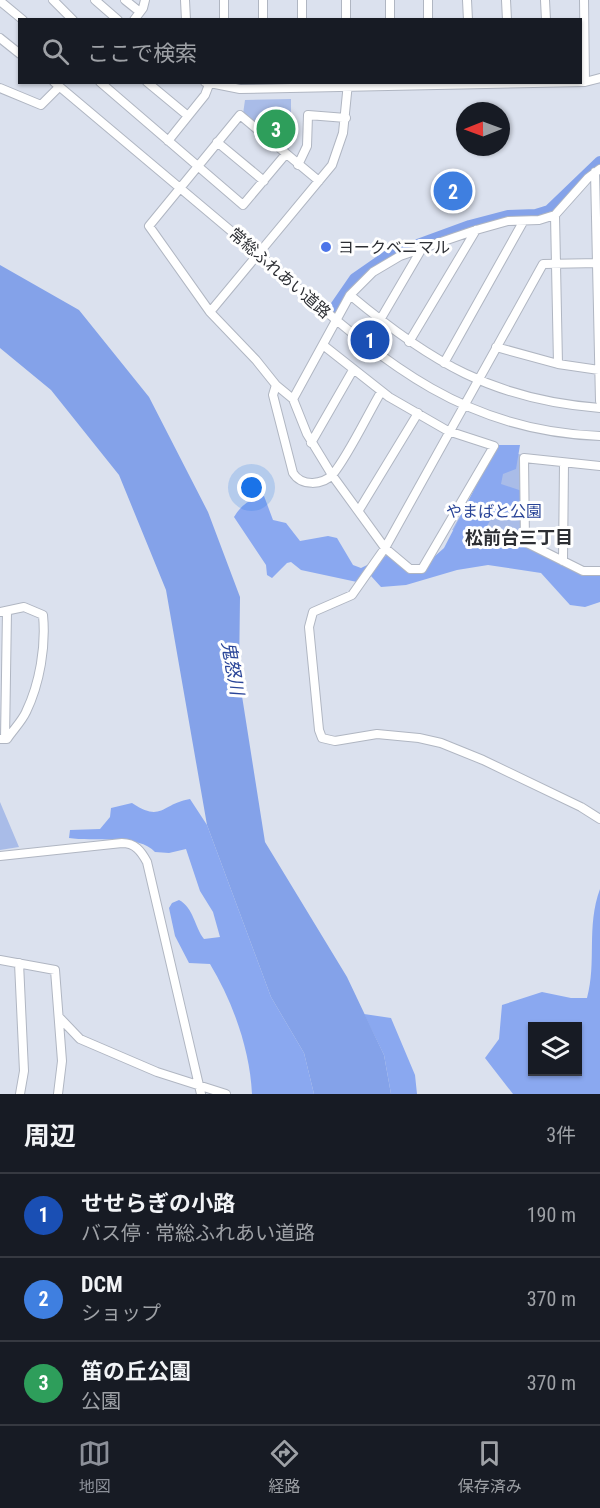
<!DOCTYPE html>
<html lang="ja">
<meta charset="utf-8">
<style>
body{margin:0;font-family:"Roboto Condensed","Noto Sans JP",sans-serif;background:#20242c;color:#f1f3f6}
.controls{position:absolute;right:18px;bottom:18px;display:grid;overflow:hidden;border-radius:0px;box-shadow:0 2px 4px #0004}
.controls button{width:54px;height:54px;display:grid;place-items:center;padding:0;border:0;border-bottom:2px solid #363941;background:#171b24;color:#f1f3f6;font:30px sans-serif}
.compass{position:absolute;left:456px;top:102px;width:54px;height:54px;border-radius:50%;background:#171b24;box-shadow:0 2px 4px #0004;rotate:269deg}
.you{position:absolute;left:252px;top:488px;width:21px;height:21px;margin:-15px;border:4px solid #fff;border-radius:50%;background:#1a73e8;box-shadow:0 0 0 9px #1a73e833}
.badge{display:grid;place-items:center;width:39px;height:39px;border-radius:50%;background:#8c9099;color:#fff;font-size:20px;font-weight:700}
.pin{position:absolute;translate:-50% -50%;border:3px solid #fff;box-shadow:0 2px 6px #0006}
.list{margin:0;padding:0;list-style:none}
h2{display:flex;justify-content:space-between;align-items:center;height:78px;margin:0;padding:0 24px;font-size:26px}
h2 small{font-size:20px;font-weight:400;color:#9ea1a6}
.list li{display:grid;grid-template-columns:39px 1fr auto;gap:18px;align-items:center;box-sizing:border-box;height:84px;padding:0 24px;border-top:2px solid #363941}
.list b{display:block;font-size:22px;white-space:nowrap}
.list p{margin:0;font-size:20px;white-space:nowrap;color:#9ea1a6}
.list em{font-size:20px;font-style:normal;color:#9ea1a6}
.icon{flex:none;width:33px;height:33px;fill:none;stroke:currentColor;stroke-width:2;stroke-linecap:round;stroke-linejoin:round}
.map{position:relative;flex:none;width:600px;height:1094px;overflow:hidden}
.search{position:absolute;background:#171b24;box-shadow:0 2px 4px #0004;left:18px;right:18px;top:18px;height:66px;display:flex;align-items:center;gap:15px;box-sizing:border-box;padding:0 21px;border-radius:0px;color:#9ea1a6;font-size:22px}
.sheet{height:330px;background:#171b24}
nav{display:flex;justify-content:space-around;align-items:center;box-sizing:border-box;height:84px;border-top:2px solid #363941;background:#171b24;font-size:16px;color:#9ea1a6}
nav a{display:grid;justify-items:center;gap:3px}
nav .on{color:#8c9099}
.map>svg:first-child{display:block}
.green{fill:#a9bce8}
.forest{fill:#8aa8f0;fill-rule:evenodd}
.water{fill:#84a2e9}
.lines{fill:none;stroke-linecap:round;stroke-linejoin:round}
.river{stroke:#84a2e9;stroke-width:12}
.minor-casing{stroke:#b0b6c2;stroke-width:10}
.minor{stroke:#fff;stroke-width:8}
.poi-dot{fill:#4d75e9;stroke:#fff;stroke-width:2}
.labels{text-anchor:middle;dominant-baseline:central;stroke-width:6;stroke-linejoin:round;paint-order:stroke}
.poi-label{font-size:16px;fill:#2d2f34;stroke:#fff;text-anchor:start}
.street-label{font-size:16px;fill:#2d2f34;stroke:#fff}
.park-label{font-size:16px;fill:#294497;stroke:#fff}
.neighbourhood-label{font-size:18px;font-weight:bold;fill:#2d2f34;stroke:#fff}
.water-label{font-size:18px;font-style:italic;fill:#2a4598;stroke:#fff}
</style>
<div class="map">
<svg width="600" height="1094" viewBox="0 0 600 1094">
<rect width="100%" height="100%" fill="#dbe1ee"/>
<path class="green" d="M 291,99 L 291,144 L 287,152 L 243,114 L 245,100 Z
M 498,448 L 522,455 L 522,545 L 452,530 Z
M 0,802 L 19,847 L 0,850 Z"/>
<path class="forest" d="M 497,445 L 520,445 L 516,469 L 503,474 L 501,484 L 522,491 L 520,512 L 495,512 L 487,526 L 491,532 L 520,532 L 527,547 L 600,574 L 600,602 L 585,607 L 570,605 L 541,573 L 488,565 L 457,570 L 406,585 L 381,587 L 371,576 L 357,582 L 301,570 L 291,562 L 287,563 L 272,578 L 267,575 L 266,565 L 234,517 C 242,504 250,499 264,496 L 273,520 L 286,523 L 300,541 L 328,536 L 337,538 L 353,565 L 361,568 L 388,555 L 404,569 L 416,573 L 444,548 Z
M 190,799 L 207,825 L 271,997 L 304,1053 L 314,1094 L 252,1094 C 250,1050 233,1002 210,964 L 189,963 L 175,936 L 169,908 L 172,903 L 179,900 C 194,908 194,926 204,939 L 220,937 L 213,912 L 200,891 L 186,849 L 169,853 L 155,852 C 140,834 91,842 69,838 L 70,830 L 100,829 L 110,817 L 111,808 L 132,803 C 162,823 161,804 190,799 Z
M 600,889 L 600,1094 L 513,1094 L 485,1058 L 499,1039 L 502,1005 L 542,992 L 571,998 L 587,998 C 597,962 586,927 600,889 ZM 578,1026 L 578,1072 L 532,1072 L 532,1026 Z
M 364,1014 L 391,1018 L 415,1075 L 417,1094 L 391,1094 L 384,1055 Z"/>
<path class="water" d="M 0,265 L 79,310 L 149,397 L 208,512 L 240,597 L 239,677 L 265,842 L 347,977 L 384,1055 L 391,1094 L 314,1094 L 304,1053 L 271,997 L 207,825 L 166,590 L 119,475 L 51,390 L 0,348 Z"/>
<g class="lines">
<path class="river" d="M 335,308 L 355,279 L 388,256 L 470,226 L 508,216 L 536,215 L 549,211 L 600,162"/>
<defs>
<path id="minor" d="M 53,0 L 73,20
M 95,0 L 118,20
M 125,0 L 140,12
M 185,0 L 186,20
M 224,0 L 224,20
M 263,0 L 263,20
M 302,0 L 302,20
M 346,0 L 346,20
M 390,0 L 390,20
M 428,0 L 428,20
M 467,0 L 468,20
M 506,0 L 507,20
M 545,0 L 546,20
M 584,0 L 585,82
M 0,1 L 23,20
M 134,20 L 143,8 L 145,0
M 0,38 L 20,54
M 54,82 C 121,139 189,195 256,252 C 365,343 447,431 600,436
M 100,82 L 243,205 L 285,155
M 147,82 L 188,116
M 205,82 L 240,89 L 585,82 L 600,78
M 0,88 L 41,105 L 59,87
M 168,141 L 205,95 L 210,82
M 217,142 L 264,181
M 298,165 L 307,146 L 308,115 L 346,118
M 595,172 L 600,401
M 319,181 L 240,115 L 149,226 L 210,312 L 256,360 L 276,385 L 293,399 L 307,434 L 332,475 L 385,548 L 410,569 L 422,569 L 494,446 L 448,431 L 389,397 L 323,345
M 555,215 L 558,364
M 600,263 L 543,264 L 385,548 L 352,595 L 313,612 L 309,627 L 319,730 L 322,738 L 335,741 L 377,734 L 419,738 L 441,743 L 483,760 L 581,807 L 600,819
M 350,295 C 430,362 494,400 600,408
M 210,312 L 332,165 L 343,133 L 348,83
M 380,320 L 421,250
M 409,342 L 476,230
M 496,347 L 558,364 L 599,370
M 444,363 L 523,222
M 276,385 L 273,395 L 293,473 C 301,486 322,486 333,474 C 348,456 368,414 381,392
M 293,399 L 350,295 L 373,272 L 400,256 L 476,230 L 508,221 L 539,220 L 555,215 L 588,178 L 600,169
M 311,443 L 353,370
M 600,466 L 524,458 L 525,542 L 583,571 L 600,571
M 359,510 L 418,413
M 563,561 L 564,463
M 0,612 L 24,607 L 43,615 C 46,646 40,683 26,712 C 22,721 13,730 7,739 L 0,739
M 5,739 L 7,611
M 0,856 L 122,843 C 135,843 141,851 147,862 L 201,1094
M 0,960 L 55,970 L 62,1061 L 58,1094
M 19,963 L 24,1071 L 20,1094
M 59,1017 L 80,1039 L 157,1072 L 226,1094"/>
</defs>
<use href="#minor" class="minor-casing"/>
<use href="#minor" class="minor"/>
</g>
<circle class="poi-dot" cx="326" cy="247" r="6"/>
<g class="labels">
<g class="poi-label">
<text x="338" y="247">ヨークベニマル</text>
</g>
<g class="street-label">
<text transform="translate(280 273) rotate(41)">常総ふれあい道路</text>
</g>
<g class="park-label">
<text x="494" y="511">やまばと公園</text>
</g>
<g class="neighbourhood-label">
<text x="519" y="537">松前台三丁目</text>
</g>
<g class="water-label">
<text transform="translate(233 668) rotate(80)">鬼怒川</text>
</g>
</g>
</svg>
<div class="controls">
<button><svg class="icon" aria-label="layers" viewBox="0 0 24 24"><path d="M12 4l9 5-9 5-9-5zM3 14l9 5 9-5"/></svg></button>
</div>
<svg class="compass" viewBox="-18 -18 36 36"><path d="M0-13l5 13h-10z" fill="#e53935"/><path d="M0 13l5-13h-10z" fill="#9ea1a6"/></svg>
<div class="you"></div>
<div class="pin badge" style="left:370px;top:340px;background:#1a4fb4">1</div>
<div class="pin badge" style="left:453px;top:191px;background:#3f7fe0">2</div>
<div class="pin badge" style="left:276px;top:129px;background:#2e9e5b">3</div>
<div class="search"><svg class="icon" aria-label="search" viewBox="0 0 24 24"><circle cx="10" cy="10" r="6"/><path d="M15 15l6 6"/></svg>ここで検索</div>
</div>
<section class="sheet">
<h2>周辺<small>3件</small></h2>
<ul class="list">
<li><span class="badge" style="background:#1a4fb4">1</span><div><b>せせらぎの小路</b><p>バス停 · 常総ふれあい道路</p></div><em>190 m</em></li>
<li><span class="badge" style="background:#3f7fe0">2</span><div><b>DCM</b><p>ショップ</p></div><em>370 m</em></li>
<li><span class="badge" style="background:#2e9e5b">3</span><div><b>笛の丘公園</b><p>公園</p></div><em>370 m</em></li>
</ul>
</section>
<nav>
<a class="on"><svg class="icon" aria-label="map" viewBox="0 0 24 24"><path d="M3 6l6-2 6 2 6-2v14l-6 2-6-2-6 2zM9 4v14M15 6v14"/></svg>地図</a>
<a><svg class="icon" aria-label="directions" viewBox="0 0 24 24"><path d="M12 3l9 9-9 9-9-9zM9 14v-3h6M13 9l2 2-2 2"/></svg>経路</a>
<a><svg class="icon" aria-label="saved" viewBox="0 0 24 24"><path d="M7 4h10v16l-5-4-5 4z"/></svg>保存済み</a>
</nav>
